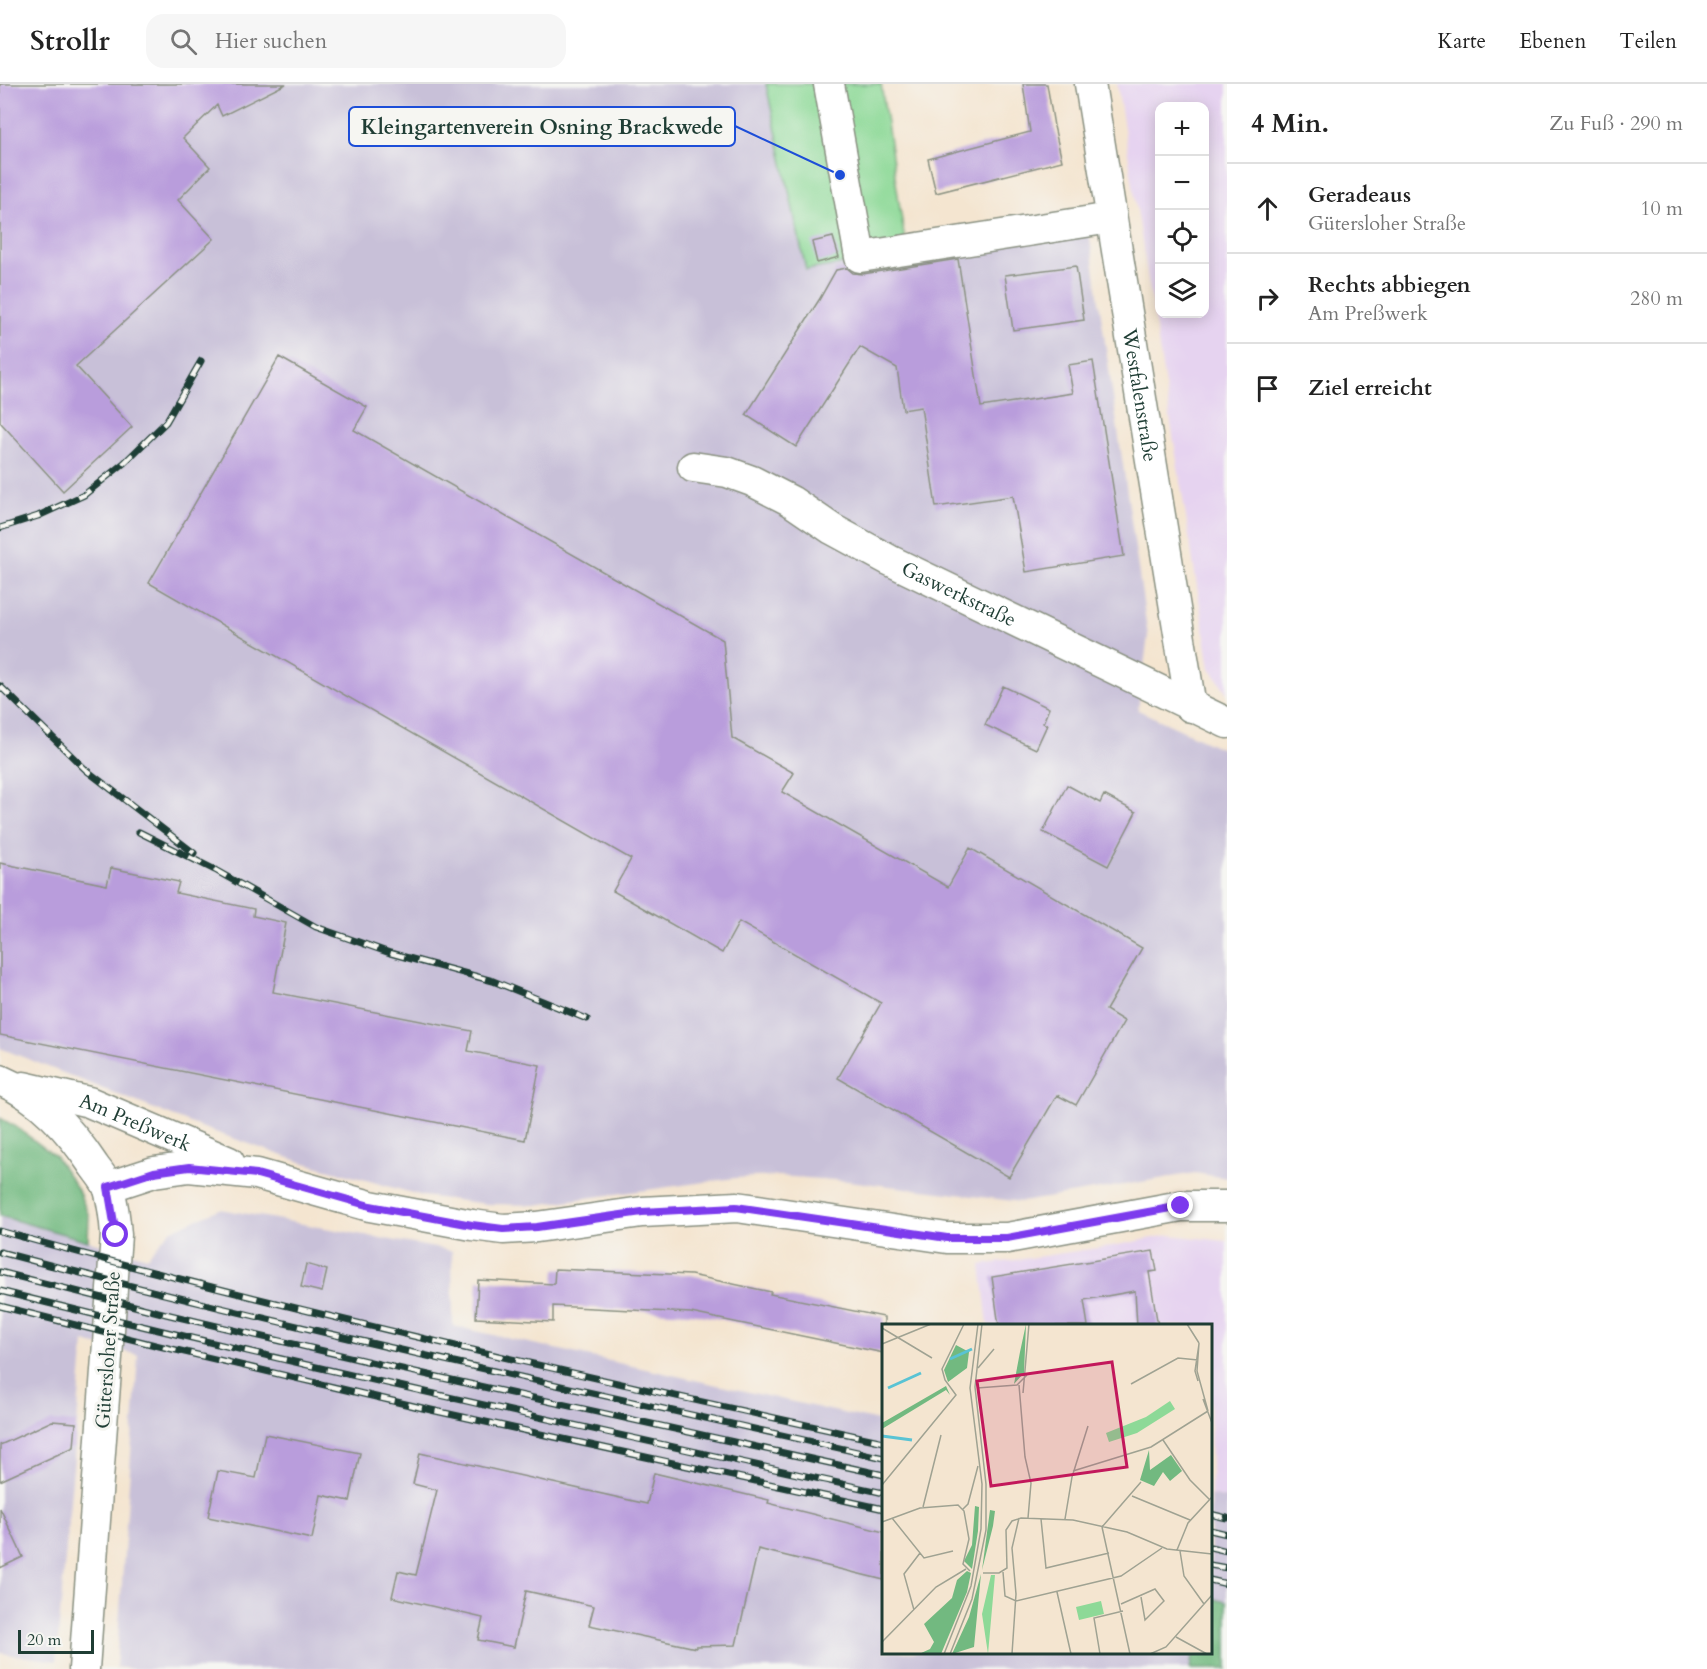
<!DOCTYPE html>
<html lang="de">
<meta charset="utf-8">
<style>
body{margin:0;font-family:Cardo,serif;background:#f6f6f6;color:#222}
.controls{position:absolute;right:18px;top:18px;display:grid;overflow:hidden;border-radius:12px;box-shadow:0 3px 15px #0003}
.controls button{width:54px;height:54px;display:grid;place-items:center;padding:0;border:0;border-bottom:2px solid #e0e0e0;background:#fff;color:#222;font:30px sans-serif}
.scale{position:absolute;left:18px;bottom:15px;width:76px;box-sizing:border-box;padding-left:6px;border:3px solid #1f3d34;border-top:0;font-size:16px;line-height:21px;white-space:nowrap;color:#1f3d34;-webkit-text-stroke:4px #f6f6f2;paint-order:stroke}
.stop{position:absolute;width:18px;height:18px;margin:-14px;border:4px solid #7c3aed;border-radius:50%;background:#fff}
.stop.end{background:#7c3aed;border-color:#fff;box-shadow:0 2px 6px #0008}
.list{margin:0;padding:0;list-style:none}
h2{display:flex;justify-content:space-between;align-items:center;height:78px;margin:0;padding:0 24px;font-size:26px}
h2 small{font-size:20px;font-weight:400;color:#767676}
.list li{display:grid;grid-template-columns:39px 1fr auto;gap:18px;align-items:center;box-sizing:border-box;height:90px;padding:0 24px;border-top:2px solid #e0e0e0}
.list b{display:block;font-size:22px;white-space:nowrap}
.list p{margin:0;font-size:20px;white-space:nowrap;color:#767676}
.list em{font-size:20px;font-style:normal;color:#767676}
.icon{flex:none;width:33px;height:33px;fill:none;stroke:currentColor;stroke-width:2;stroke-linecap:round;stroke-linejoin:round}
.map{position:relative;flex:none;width:1227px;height:1585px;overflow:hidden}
header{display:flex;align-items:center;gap:36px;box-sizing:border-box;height:84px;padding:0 30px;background:#fff;border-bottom:2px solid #e0e0e0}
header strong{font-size:28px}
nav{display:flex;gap:33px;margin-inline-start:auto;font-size:21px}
.search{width:420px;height:54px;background:#f6f6f6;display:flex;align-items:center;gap:15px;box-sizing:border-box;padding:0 21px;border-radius:18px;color:#767676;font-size:22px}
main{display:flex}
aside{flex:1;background:#fff}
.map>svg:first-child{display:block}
.built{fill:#e6d3f0;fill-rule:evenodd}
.industrial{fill:#c8c0d8}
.green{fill:#8dd997;stroke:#568b66;stroke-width:1.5}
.forest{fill:#72b980;stroke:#487b5a;stroke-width:1.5}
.building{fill:#b99ddc}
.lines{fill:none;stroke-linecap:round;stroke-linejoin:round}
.minor-casing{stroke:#8a9182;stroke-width:33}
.minor{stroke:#fff;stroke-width:30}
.rail-casing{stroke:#1f3d34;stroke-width:7}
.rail{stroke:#f6f6f2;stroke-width:4.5;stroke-dasharray:14;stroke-linecap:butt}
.route{stroke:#7c3aed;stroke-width:8}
.labels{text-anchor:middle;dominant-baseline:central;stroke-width:6;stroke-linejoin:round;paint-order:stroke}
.street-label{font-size:20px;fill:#1f3d34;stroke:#f6f6f2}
.inset-river{fill:none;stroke:#59c3d4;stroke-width:3}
.inset-road{fill:none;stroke:#9fa292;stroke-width:1.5}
.view{fill:#c2185b;fill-opacity:0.15;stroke:#c2185b;stroke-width:3}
.inset-edge{fill:none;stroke:#1f3d34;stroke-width:3}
.leader{fill:none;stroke:#1d4ed8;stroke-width:2}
.callout-dot{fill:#1d4ed8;stroke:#f6f6f2;stroke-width:2}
.callout{fill:#f6f6f2;stroke:#1d4ed8;stroke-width:2}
.callout-label{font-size:21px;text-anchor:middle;font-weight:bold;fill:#1f3d34}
</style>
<header>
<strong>Strollr</strong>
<div class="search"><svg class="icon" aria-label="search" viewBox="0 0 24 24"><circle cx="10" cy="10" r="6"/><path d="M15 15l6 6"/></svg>Hier suchen</div>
<nav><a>Karte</a><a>Ebenen</a><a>Teilen</a></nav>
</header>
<main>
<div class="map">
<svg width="1227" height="1585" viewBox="0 0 1227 1585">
<rect width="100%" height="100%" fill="#f6f6f2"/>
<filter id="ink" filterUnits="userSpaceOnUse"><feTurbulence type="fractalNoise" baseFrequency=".0167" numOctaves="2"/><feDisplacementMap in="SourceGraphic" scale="12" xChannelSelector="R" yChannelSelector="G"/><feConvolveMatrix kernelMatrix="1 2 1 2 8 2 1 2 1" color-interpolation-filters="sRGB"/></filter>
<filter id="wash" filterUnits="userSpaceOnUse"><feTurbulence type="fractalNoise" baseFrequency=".008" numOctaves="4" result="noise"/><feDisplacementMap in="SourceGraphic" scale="24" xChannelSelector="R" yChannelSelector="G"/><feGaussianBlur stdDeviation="1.35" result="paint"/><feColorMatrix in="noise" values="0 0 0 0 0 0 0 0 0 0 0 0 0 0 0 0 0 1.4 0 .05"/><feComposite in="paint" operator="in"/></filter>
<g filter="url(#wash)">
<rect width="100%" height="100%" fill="#f4e5d0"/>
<path class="built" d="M 1117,0 L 1227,0 L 1227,609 L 1210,584 ZM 1160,22 L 1204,22 L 1204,230 L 1160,230 Z
M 1169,1151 L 1227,1157 L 1227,1415 L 1211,1411 L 1210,1242 L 988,1241 L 981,1181 L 1112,1162 Z"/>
<path class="industrial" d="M 0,0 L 766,0 L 769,13 L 907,170 L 1088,142 L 1148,552 L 1138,626 L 1227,667 L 1227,1094 L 1195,1089 L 1022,1118 L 848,1097 L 778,1092 L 735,1094 L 535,1121 L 487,1120 L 423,1112 L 298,1077 L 195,1041 L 0,964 Z
M 220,1125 L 452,1167 L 453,1242 L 883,1338 L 884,1568 L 1193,1569 L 1190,1585 L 133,1585 L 116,1583 L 138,1271 L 84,1258 L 56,1577 L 0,1569 L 0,1132 L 147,1173 L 170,1147 Z
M 1210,1411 L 1227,1415 L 1227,1518 L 1211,1514 Z"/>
<path class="green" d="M 766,0 L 881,0 L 907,170 L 806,186 Z"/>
<path class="forest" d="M 0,1034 L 16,1043 L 55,1072 L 77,1104 L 89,1132 L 88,1157 L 0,1132 Z
M 1211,1514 L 1227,1518 L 1227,1585 L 1190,1585 L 1193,1569 L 1210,1568 Z"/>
<g id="blocks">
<path class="building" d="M 0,0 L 286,0 L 222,32 L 217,21 L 183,54 L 210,83 L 178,116 L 214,155 L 76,282 L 132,343 L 63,407 L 0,338 Z
M 1023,0 L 1047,0 L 1054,42 L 1062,77 L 936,109 L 928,75 L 1030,48 Z
M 833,153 L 839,173 L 817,179 L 812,158 Z
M 958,175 L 981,323 L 1073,309 L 1068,281 L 1093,277 L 1124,472 L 1026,488 L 1013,412 L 936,423 L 921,323 L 903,326 L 897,284 L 860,263 L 796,363 L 746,331 L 819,216 L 836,186 L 847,184 L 853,189 L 863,190 Z
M 1076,182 L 1084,236 L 1013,246 L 1005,191 Z
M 279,273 L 367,323 L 354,346 L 723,556 L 732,654 L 794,689 L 782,708 L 948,803 L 970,764 L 1142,864 L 1106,926 L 1124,937 L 1076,1021 L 1057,1011 L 1009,1093 L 838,994 L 881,919 L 739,838 L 722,869 L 613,807 L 631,775 L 149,499 Z
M 1003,602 L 1049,624 L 1043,639 L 1047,641 L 1036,665 L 985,641 Z
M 1067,701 L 1100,719 L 1104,711 L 1136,728 L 1108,782 L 1043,748 Z
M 0,779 L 107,801 L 111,784 L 179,798 L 176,809 L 254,825 L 253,832 L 286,839 L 273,908 L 472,947 L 468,967 L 540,981 L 525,1056 L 0,951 Z
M 1153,1167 L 1157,1187 L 1149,1188 L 1158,1242 L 1137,1242 L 1135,1207 L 1084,1216 L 1088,1242 L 999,1242 L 992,1193 Z
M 306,1180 L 327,1186 L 322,1208 L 301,1203 Z
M 555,1185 L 691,1191 L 771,1208 L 770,1210 L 884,1233 L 884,1269 L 691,1229 L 553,1222 L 553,1238 L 476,1234 L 478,1196 L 554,1200 Z
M 52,1337 L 76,1339 L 74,1363 L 0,1397 L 0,1361 Z
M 265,1350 L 360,1369 L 350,1417 L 321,1411 L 312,1455 L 208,1433 L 218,1387 L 256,1394 Z
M 420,1369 L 647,1420 L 654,1389 L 769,1416 L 768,1419 L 884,1448 L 884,1496 L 758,1465 L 736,1561 L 696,1562 L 696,1564 L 589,1541 L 594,1522 L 526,1507 L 514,1563 L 478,1556 L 483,1534 L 392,1513 L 398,1487 L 416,1491 L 437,1406 L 413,1400 Z
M 0,1424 L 23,1473 L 0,1484 Z"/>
</g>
</g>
<g filter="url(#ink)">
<use href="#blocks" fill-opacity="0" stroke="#8a9182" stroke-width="1.5"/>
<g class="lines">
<defs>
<g id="minor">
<path d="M 829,0 L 860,173 L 1111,134"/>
<path id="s1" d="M 1090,0 L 1191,623"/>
<path id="s2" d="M 693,383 L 727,388 L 752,397 L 791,417 L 832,445 L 889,476 L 1227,639"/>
<path d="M 0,996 C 41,1013 70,1046 94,1082 C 99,1089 106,1097 109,1105 C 113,1120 115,1136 116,1151 L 84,1585"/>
<path id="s3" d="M 24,1003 L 89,1018 L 229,1078"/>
<path d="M 108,1103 L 154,1088 L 189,1083 L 257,1090 L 370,1122 L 472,1141 L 503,1145 L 537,1143 L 642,1128 L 737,1123 L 947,1154 L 1007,1154 L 1181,1122 L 1227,1122"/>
</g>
</defs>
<use href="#minor" class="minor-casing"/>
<use href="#minor" class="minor"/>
<defs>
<path id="rail" d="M 0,444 L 38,432 L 84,411 L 124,379 L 166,338 L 201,277
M 0,602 L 86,686 L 194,769
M 139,748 L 215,786 L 316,843 L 390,869 L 493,897 L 587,935
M 0,1147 C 292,1228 588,1293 884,1358
M 0,1168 C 292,1246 589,1307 884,1374
M 0,1188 L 170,1231 L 379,1280 L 884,1391
M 0,1207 C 293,1281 588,1344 884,1409
M 0,1222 L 155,1261 L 431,1326 L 884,1425
M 1210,1430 L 1227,1434
M 1210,1446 L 1227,1450
M 1210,1463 L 1227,1467
M 1210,1481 L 1227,1484
M 1210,1496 L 1227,1500"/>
</defs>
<use href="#rail" class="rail-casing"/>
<use href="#rail" class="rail"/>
</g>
</g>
<g class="lines" filter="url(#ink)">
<path class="route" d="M 116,1151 L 108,1103 L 154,1088 L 189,1083 L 257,1090 L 370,1122 L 472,1141 L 503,1145 L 537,1143 L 642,1128 L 736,1123 L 947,1154 L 1007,1154 L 1181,1122"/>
</g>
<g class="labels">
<g class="street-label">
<text stroke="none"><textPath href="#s1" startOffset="315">Westfalenstraße</textPath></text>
<text stroke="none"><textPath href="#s2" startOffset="297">Gaswerkstraße</textPath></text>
<text stroke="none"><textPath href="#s3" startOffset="117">Am Preßwerk</textPath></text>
<text transform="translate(108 1266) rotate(-86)">Gütersloher Straße</text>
</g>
</g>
<g transform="translate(882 1240)">
<rect width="330" height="330" fill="#f4e5d0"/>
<path d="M 288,77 L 293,85 L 255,109 L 227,118 L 224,109 L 264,93 ZM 109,251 L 113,251 L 106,330 L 100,290 ZM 219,277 L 222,290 L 197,296 L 194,283 Z" fill="#8dd997"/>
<path d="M 144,0 L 142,49 L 132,60 L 138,28 ZM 74,21 L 87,28 L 85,44 L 66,58 L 62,46 ZM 64,62 L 68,71 L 64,66 L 0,105 L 0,99 ZM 267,126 L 268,146 L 289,131 L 300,147 L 288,157 L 281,148 L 272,162 L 258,156 ZM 93,182 L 97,183 L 96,207 L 90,245 L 82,237 L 90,221 ZM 108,186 L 113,187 L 111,202 L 100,246 ZM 85,247 L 89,249 L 85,268 L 59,330 L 37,330 L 48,325 L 52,318 L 42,300 L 70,274 L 75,256 ZM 99,250 L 92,323 L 70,330 L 87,293 Z" fill="#72b980"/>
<path class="inset-river" d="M 68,35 L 90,25M 6,64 L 39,49M 0,112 L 30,116"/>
<path class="inset-road" d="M 305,0 L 317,19M 0,4 L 50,34M 317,19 L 315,47 L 326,87M 0,20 L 49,0M 96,44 L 112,25M 316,57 L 313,47 L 317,20M 249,60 L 296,34 L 316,36M 137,61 L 143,133 L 149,159 L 146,194M 95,64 L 135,61 L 145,51M 141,69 L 147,0M 321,75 L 330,99M 281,116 L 308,156 L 328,176M 191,147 L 269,123 L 326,87M 0,161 L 74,71 L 63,56 L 60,45 L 82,0M 250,172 L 308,196M 41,183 L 59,111M 81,185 L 86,180 L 96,142M 10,194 L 42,234 L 71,227M 159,195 L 164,244 L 227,229M 183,195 L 190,153 L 206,102M 0,198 L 38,184 L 76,181 L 82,187 L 87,215 L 81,240 L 88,247M 220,203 L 248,330M 220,203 L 259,158M 295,226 L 306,199 L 330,173M 298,227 L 302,252 L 322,280M 121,248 L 123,272 L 134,277 L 239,252 L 280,224M 101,249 L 117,249 L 125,244 L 124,206 L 130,197 L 139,194 L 191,196 L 245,208 L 285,225 L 330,230M 175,268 L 189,330M 239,280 L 273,265 L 282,277 L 263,296 L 259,273M 32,286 L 22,250 L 38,229M 294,313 L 325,330M 0,318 L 54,263 L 84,245M 62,330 L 89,262 L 99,205 L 100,160 L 88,64 L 96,0M 68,330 L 90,275 L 104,206 L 104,160 L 93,63 L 100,0M 130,330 L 134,270 L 130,224 L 137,194M 218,330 L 212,294 L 241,287M 268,330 L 284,323 L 330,271"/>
<path class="view" d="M 230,38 L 245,143 L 109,162 L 95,57 Z"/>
<rect width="330" height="330" class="inset-edge"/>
</g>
<path class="leader" d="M840 91L735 42"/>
<circle class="callout-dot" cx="840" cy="91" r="6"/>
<rect class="callout" x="349" y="23" width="386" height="39" rx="6"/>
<g class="callout-label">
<text x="542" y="50">Kleingartenverein Osning Brackwede</text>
</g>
</svg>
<div class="controls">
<button>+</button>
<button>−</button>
<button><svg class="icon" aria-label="locate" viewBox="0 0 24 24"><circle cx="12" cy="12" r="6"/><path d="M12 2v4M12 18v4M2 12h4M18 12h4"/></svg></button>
<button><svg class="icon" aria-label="layers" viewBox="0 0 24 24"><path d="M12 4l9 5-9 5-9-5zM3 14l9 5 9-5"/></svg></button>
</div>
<div class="scale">20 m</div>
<div class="stop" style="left:116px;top:1151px"></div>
<div class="stop end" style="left:1181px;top:1122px"></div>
</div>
<aside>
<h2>4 Min.<small>Zu Fuß · 290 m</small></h2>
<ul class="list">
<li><svg class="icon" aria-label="ahead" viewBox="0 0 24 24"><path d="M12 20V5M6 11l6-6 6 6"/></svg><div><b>Geradeaus</b><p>Gütersloher Straße</p></div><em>10 m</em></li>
<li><svg class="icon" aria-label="right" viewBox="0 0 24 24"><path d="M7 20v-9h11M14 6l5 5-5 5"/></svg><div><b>Rechts abbiegen</b><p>Am Preßwerk</p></div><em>280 m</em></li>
<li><svg class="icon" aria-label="arrive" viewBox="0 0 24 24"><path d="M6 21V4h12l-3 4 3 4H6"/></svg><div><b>Ziel erreicht</b></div></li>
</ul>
</aside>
</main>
